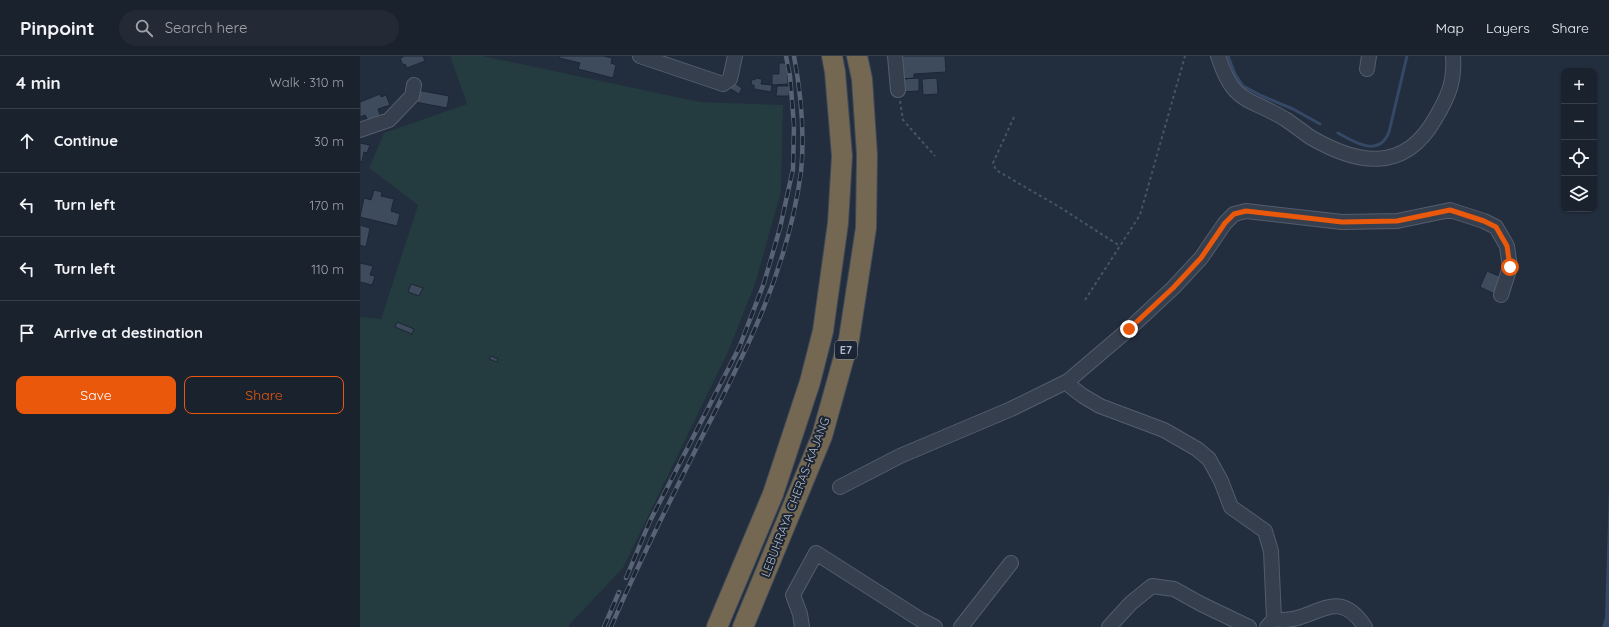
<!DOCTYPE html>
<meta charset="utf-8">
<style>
body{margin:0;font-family:Quicksand,sans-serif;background:#232a36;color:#f1f3f6}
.controls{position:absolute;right:12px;top:12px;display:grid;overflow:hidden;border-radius:8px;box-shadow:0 1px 3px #0004}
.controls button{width:36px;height:36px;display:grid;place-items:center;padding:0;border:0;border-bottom:1px solid #383f4a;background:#1a222e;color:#f1f3f6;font:20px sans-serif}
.stop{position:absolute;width:12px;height:12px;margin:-9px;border:3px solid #ea580c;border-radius:50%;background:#fff}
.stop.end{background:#ea580c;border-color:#fff;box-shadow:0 1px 4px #0008}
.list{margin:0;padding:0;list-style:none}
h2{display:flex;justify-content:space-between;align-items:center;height:52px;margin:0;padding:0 16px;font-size:17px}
h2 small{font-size:13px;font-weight:400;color:#9fa4aa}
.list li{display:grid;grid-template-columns:26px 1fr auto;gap:12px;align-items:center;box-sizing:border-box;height:64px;padding:0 16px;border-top:1px solid #383f4a}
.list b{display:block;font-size:15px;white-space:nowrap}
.list em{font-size:13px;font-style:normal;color:#9fa4aa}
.actions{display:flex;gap:8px;padding:12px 16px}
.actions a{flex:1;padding:9px 0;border:1px solid #ea580c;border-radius:8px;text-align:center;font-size:14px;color:#ea580c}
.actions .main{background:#ea580c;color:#fff}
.icon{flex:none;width:22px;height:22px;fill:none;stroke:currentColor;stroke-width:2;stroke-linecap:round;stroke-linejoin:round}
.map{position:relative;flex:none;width:1249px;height:571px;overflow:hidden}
header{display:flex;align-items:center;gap:24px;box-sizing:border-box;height:56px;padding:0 20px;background:#1a222e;border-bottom:1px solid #383f4a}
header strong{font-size:19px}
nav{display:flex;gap:22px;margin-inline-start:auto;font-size:14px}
.search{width:280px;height:36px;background:#232a36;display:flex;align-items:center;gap:10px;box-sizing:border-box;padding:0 14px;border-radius:22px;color:#9fa4aa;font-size:15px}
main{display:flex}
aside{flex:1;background:#1a222e}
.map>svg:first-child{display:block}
.green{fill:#243b3f}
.water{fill:#354866}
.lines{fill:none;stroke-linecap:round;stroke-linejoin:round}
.stream{stroke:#354866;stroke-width:3}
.building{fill:#3e4b5d;stroke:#1d2635}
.minor-casing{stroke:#545d6c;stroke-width:16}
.highway-casing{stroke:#414a59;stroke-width:22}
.path{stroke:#42585c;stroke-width:2;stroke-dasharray:3 3;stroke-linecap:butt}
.minor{stroke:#363f4e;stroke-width:14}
.highway{stroke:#746853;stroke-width:20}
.rail-casing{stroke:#586375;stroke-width:4.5}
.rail{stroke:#1b2433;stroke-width:3;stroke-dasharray:9;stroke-linecap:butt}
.route{stroke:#ea580c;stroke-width:5}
.labels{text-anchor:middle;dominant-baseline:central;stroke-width:4;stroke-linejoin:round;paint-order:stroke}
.shield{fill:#1b2433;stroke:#858d9c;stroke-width:1}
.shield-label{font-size:11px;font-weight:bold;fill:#b2bac9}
.street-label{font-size:12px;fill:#b2bac9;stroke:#1b2433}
</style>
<header>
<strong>Pinpoint</strong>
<div class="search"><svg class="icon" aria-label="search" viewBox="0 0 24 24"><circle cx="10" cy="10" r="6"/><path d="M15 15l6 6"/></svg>Search here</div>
<nav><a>Map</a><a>Layers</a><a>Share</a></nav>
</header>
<main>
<aside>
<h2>4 min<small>Walk · 310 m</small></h2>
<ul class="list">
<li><svg class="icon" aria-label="ahead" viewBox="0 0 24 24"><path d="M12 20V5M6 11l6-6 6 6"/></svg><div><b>Continue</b></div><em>30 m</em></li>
<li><svg class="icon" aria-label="left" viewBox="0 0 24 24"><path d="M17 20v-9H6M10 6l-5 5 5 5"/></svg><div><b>Turn left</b></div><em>170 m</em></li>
<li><svg class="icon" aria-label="left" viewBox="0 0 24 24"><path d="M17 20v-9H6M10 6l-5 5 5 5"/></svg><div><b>Turn left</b></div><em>110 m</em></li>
<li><svg class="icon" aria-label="arrive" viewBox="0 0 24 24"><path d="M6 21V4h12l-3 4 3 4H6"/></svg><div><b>Arrive at destination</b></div></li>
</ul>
<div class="actions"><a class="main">Save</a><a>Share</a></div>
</aside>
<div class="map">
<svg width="1249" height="571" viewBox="0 0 1249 571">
<rect width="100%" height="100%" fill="#222d3e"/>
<path class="green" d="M 90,0 L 123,0 L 340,46 L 423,49 L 421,136 L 395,228 L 368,296 L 263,512 L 210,568 L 209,571 L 0,571 L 0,261 L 21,263 L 58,149 L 9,112 L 24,77 L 107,48 Z"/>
<path class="water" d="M 1249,432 L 1249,571 L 1242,571 L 1245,562 Z"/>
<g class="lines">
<path class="stream" d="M 868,0 L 875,18 L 883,30 L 902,40 L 933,53 L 960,68
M 978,77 C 994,86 1019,102 1029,76 L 1047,0"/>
</g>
<path class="building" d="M 42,0 L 63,0 L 65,5 L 47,12 L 45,8 L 43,9 L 40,2 L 43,1 Z
M 200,0 L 244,0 L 252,2 L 251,7 L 256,9 L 253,22 L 218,13 L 220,7 L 199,2 Z
M 542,0 L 585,0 L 586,16 L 554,18 L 554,22 L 544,23 Z
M 419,7 L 428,7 L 428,28 L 412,29 L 412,18 L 419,18 Z
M 395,22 L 402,23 L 401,28 L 412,29 L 411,36 L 394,33 L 394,29 L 391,29 L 392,23 L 395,24 Z
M 559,22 L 559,35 L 540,36 L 539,23 Z
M 577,22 L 578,38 L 563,39 L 562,23 Z
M 373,26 L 382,32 L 379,38 L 369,32 Z
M 417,30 L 430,30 L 429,40 L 416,40 Z
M 57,34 L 89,40 L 87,52 L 55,46 Z
M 20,38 L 21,41 L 26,39 L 30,49 L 18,53 L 20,59 L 8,64 L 5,59 L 0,61 L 0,46 Z
M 0,87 L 10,89 L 7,97 L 4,96 L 2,106 L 0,105 Z
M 14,134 L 22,136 L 21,140 L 34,143 L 31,155 L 40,158 L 37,170 L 0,161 L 4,142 L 11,144 Z
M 0,169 L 10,172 L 6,191 L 0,189 Z
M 0,207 L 13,210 L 10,219 L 15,220 L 12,229 L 0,226 Z
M 1127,215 L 1146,223 L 1139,240 L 1120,231 Z
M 51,228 L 63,232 L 59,240 L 48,236 Z
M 37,266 L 54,273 L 52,278 L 35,271 Z
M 131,300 L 138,303 L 137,306 L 129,303 Z"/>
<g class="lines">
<defs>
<path id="minor" d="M 280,0 L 363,28 L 370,23 L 375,0
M 535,0 L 538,34
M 858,0 C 874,49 887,40 925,63 C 934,69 942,75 950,81 C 998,109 1044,117 1075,63 C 1088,41 1095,26 1093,0
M 1007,13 L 1009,0
M 0,74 L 29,64 L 52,40 L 54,29
M 708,325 L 769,273 L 813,232 L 841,202 L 865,167 L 874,158 L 886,155 L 982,166 L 1037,165 L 1090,154 L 1124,165 L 1136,171 L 1147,190 L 1150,211 L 1141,239
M 480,431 L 540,400 L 651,353 L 708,325 L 710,330 L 723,340 L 740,350 L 804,374 L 837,393 L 849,403 L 861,425 L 871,451 L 905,475 L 911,495 L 914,563 L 907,571
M 914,563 C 952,571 975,525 1005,571
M 442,571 L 440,558 L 433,539 L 456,497 L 561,564 L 575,571
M 601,571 L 651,507
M 749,571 L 771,547 L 792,530 L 814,533 L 841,548 L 889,571"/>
<path id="highway" d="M 357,571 L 413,438 L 450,326 L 463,275 L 478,167 L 482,100 L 475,16 L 472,0
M 383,571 L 462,380 L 489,283 L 506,172 L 507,99 L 502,23 L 497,0"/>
</defs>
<use href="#minor" class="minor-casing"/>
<use href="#highway" class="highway-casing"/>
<path class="path" d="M 540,45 L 543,64 L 575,100
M 654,61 L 633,107 L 636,114 L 701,152 L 760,190
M 725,244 L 780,159 L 825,0"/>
<use href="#minor" class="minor"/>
<use href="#highway" class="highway"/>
<defs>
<path id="rail" d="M 266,522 L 290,465 L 379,292 L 404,227 L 420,172 L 433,113 L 434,69 L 430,20 L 426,0
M 244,571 L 259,536
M 251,571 C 279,505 312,441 344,377 C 388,292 428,212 441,116 C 445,77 441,38 434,0"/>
</defs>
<use href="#rail" class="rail-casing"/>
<use href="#rail" class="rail"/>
</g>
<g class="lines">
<path class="route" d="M 769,273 L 813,232 L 841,202 L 865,167 L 874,158 L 886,155 L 982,166 L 1037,165 L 1090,154 L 1124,165 L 1136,171 L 1147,190 L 1150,211"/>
</g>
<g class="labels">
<rect class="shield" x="475" y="285" width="22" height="18" rx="3"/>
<g class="shield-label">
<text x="486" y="294">E7</text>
</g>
<g class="street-label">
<text transform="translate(435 441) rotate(-69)">LEBUHRAYA CHERAS–KAJANG</text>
</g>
</g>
</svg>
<div class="controls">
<button>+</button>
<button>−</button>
<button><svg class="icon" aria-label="locate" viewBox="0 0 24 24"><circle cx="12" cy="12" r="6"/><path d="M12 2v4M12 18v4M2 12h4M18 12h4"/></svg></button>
<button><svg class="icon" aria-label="layers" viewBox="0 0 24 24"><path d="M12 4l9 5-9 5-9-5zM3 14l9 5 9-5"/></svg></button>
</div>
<div class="stop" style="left:1150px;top:211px"></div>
<div class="stop end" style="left:769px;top:273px"></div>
</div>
</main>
